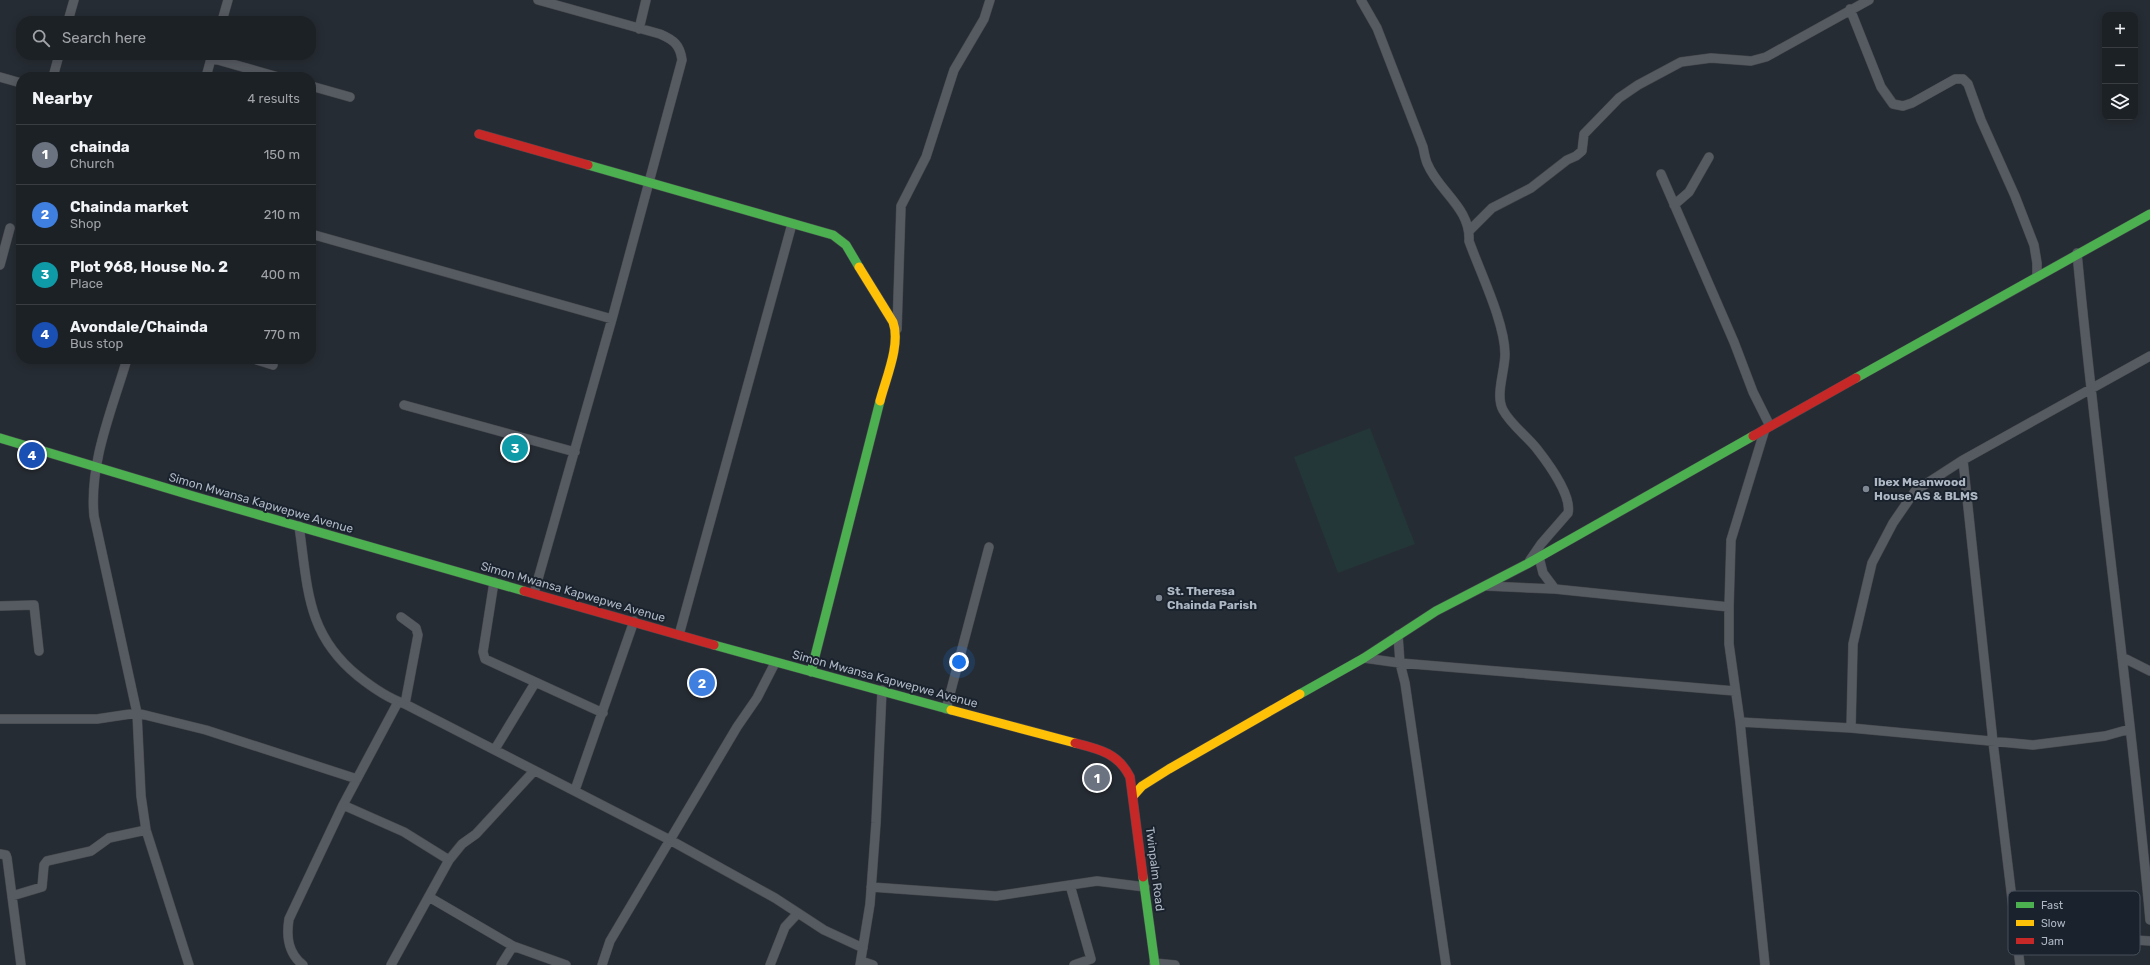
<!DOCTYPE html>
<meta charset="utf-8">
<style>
body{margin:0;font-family:Rubik,sans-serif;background:#25292e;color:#f1f3f6}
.controls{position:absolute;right:12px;top:12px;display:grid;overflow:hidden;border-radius:8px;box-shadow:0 2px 10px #0003}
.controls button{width:36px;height:36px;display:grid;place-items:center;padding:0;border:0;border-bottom:1px solid #3a3e43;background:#1c2126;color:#f1f3f6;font:20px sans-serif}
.you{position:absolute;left:959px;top:662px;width:14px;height:14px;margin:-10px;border:3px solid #fff;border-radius:50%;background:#1a73e8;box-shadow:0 0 0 6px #1a73e833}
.badge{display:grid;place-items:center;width:26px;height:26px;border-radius:50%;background:#8bbbb9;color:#fff;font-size:13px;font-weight:700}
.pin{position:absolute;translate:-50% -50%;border:2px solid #fff;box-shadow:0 1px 4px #0006}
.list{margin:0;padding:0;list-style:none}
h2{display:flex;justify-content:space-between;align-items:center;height:52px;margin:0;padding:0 16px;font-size:17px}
h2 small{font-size:13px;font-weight:400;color:#a0a3a7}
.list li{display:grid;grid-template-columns:26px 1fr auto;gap:12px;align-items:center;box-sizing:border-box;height:60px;padding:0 16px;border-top:1px solid #3a3e43}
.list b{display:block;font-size:15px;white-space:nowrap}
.list p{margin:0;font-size:13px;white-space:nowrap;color:#a0a3a7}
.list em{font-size:13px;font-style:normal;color:#a0a3a7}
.icon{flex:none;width:22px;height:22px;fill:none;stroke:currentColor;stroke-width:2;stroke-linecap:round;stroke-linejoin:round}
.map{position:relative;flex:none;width:2150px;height:965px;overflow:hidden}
.search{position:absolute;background:#1c2126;box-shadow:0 2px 10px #0003;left:16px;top:16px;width:300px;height:44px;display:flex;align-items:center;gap:10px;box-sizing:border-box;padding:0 14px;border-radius:16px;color:#a0a3a7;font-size:15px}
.panel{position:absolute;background:#1c2126;box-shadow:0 2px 10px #0003;left:16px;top:72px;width:300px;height:292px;border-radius:16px}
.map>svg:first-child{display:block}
.grass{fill:#233638}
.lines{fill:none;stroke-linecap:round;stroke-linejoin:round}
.street-casing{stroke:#44484d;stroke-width:10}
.fast-casing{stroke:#44484d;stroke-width:10}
.slow-casing{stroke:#44484d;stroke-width:10}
.jam-casing{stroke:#44484d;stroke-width:10}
.street{stroke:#565a61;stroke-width:9}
.fast{stroke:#4caf50;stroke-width:9}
.slow{stroke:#ffc107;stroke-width:9}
.jam{stroke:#c62828;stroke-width:9}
.poi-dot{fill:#7e8792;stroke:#1a222d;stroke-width:1.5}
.labels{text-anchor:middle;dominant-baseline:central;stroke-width:4;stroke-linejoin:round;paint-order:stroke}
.poi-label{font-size:12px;font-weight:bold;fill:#aeb8c5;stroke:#1a222d;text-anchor:start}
.street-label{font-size:12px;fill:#aeb8c5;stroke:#1a222d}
.key{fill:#1a222d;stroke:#464f5b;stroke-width:1}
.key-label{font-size:11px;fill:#aeb8c5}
</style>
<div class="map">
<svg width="2150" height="965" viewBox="0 0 2150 965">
<rect width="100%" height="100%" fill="#262c33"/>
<path class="grass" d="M 1370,428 L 1415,544 L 1338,573 L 1294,457 Z"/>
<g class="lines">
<defs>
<path id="street" d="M 1361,0 L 1377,28 L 1423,147 C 1424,152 1425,158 1427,163 C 1438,191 1471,208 1469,241 C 1480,272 1505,323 1505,354 C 1505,371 1495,395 1503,410 C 1511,425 1527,436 1537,449 C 1548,463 1572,496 1568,513 L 1541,544 L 1530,560
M 1850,9 L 1881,87 L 1893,104 L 1903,106 L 1912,103 L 1955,79 L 1963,79 L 1968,84 L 1981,120 L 2015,196 L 2034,245 L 2037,263 L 2037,276
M 68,21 L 74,0
M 222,21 L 228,0
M 639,29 L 646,0
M 211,58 L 278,77
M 0,77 L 21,83
M 53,77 L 59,55
M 206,77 L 212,55
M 311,86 L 350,97
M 1661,174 L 1734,342 L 1753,392 L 1770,426
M 1674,205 L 1689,192 L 1709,157
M 1470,230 L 1492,208 L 1531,188 L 1567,160 L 1576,156 L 1582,151 L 1584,134 L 1619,98 L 1638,85 L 1681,62 L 1711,58 L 1751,61 L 1766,57 L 1869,0
M 311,234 L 612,319
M 2077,253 C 2098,476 2130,697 2150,920
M 0,265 L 10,228
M 897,329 L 901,206 L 926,157 L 954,70 L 984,19 L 990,0
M 127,359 C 112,410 89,462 94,516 L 137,713 L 141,796 L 146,830 L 189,965
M 254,359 L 273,365
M 404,405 L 575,452
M 1765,429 L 1731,540 L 1729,607 L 1729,644 L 1740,722 L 1765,965
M 299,526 C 308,588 306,634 358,676 C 373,688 387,698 405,704 L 670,840 L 775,898 L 824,930 L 863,948
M 1539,557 L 1543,573 L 1555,589
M 494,582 L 483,652 L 485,659 L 603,713
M 1487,586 L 1555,589 L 1729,607
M 534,593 L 612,319 L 682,60 C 680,45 674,40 660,34 L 538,0
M 0,606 L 34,605 L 39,651
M 401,617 L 416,628 L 418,635 L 405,704
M 679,635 L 792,224
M 1398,635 L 1400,663 L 1405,683 L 1446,965
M 2122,657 L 2150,671
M 1364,658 L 1400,663 L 1735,691
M 946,709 L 989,547
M 0,719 L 97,719 L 137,713 L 206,730 L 357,779
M 1740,722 L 1851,728 L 2033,745 L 2105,736 L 2130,729
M 1851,728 L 1853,644 L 1872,563 L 1893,523 L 1915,491 L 1963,460
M 495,749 L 535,683
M 575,790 L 634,621
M 343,805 L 404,832 L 449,860
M 0,854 L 6,855 L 7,858 L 21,965
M 1070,885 L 1091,959 L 1074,965
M 871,887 L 996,896 L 1097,881 L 1145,887
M 12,896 L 42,887 L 44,865 L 47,861 L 91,851 L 109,838 L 146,830
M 429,897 L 513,946 L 566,965
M 2017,932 L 2150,941
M 861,961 L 873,965
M 1154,963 L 1175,965
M 303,965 C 288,953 286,937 289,919 L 343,805 L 398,702
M 391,965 L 449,860 L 462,844 L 476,834 L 534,771
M 501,965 L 513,946
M 602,965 L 610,941 L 737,727 L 757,698 L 775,663
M 770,965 L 785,927 L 798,913
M 860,965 L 870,904 L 876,823 L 882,690
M 2020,965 L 1993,742 L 1963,460 L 2150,356"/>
<path id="fast" d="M 588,165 L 833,235 L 846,245 L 859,267
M 1856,378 L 2150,214
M 0,438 L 193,496 L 524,591
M 714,645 L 951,710
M 811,672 L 880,401
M 1300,694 L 1364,658 L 1436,611 L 1527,564 L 1753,436
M 1143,877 L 1155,965"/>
<path id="slow" d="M 859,267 L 893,322 C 901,344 886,378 880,401
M 951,710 L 1075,743
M 1134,795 L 1142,786 L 1169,769 L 1300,694"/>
<path id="jam" d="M 479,134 L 588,165
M 1753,436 L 1856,378
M 524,591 L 714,645
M 1075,743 C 1099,749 1118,753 1130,777 L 1143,877"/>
</defs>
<use href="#street" class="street-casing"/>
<use href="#fast" class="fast-casing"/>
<use href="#slow" class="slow-casing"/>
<use href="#jam" class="jam-casing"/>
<use href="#street" class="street"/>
<use href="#fast" class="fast"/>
<use href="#slow" class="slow"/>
<use href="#jam" class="jam"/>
</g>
<g class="poi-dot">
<circle cx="1866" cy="489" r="4"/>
<circle cx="1159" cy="598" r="4"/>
</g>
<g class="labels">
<g class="poi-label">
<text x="1874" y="482">Ibex Meanwood<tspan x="1874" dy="14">House AS &amp; BLMS</tspan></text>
<text x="1167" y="591">St. Theresa<tspan x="1167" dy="14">Chainda Parish</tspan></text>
</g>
<g class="street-label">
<text transform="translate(261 503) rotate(16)">Simon Mwansa Kapwepwe Avenue</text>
<text transform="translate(573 592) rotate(16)">Simon Mwansa Kapwepwe Avenue</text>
<text transform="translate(885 679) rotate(15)">Simon Mwansa Kapwepwe Avenue</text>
<text transform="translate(1155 869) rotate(83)">Twinpalm Road</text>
</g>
</g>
<rect x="2008" y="891" width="132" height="64" rx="6" class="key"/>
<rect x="2016" y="902" width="18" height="6" fill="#4caf50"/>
<rect x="2016" y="920" width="18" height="6" fill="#ffc107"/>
<rect x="2016" y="938" width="18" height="6" fill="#c62828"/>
<g class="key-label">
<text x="2041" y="909">Fast</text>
<text x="2041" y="927">Slow</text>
<text x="2041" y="945">Jam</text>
</g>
</svg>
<div class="controls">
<button>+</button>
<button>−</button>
<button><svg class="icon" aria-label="layers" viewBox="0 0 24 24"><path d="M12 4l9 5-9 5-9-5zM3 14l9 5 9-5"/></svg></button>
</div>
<div class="you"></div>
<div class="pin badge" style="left:1097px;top:778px;background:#6b7280">1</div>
<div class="pin badge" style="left:702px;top:683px;background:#3f7fe0">2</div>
<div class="pin badge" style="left:515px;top:448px;background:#0f9aa8">3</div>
<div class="pin badge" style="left:32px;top:455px;background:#1a4fb4">4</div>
<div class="search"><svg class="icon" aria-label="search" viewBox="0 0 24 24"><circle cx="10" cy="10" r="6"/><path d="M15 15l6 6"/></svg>Search here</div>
<section class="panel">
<h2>Nearby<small>4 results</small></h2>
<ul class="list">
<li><span class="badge" style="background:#6b7280">1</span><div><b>chainda</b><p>Church</p></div><em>150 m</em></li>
<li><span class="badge" style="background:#3f7fe0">2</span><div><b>Chainda market</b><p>Shop</p></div><em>210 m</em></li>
<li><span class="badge" style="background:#0f9aa8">3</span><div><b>Plot 968, House No. 2</b><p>Place</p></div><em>400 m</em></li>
<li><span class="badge" style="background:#1a4fb4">4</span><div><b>Avondale/Chainda</b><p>Bus stop</p></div><em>770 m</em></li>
</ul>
</section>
</div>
